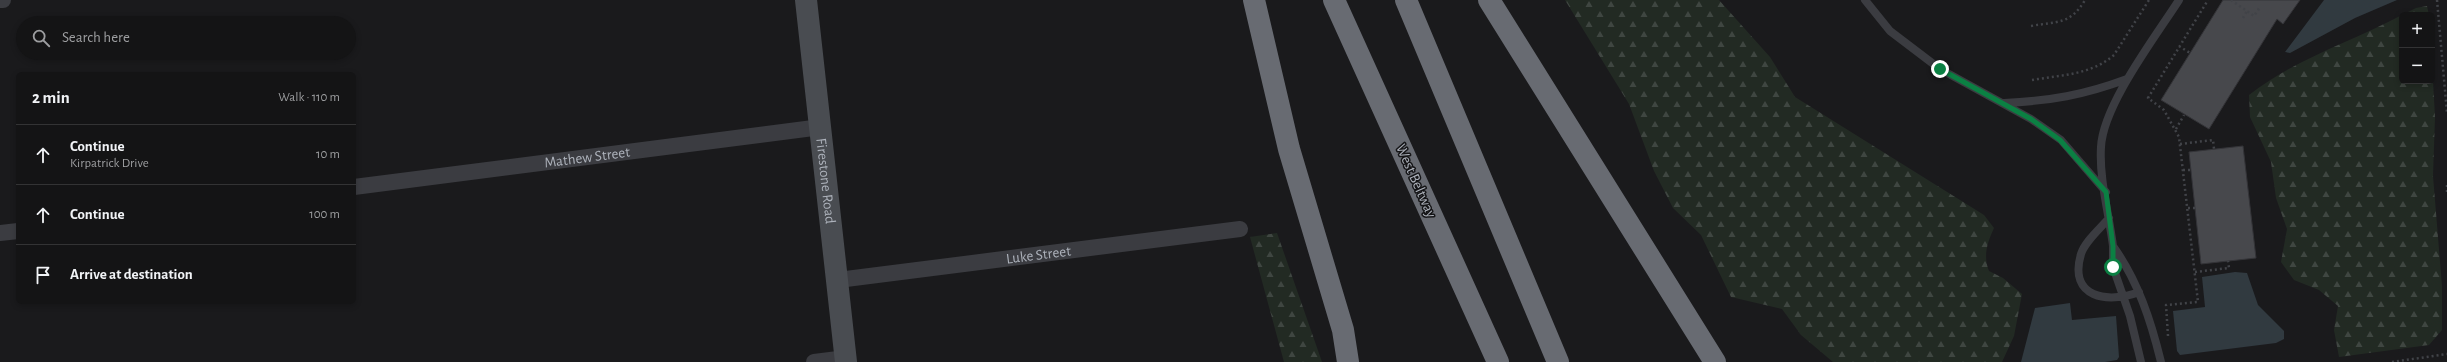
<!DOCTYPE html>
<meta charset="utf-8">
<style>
body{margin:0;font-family:"Alegreya Sans",sans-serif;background:#212122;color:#f1f3f6}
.controls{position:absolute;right:12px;top:12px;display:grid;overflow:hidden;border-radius:6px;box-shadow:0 2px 6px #0003}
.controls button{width:36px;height:36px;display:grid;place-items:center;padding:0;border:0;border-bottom:1px solid #333334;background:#141415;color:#f1f3f6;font:20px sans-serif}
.stop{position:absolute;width:12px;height:12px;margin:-9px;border:3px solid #0b8043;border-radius:50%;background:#fff}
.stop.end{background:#0b8043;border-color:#fff;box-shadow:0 1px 4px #0008}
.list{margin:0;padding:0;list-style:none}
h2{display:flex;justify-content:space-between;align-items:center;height:52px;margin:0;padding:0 16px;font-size:17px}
h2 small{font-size:13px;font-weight:400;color:#9d9ea0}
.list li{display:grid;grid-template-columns:26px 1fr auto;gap:12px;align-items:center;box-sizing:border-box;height:60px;padding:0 16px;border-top:1px solid #333334}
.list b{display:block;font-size:15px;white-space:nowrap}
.list p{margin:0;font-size:13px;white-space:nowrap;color:#9d9ea0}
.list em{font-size:13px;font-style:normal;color:#9d9ea0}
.icon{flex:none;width:22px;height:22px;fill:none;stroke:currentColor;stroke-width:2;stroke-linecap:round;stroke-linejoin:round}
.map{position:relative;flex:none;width:2447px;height:362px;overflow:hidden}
.search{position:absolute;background:#141415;box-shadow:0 2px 6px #0003;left:16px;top:16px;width:340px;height:44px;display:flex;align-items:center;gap:10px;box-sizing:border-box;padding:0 14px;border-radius:22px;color:#9d9ea0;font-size:15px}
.panel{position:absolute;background:#141415;box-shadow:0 2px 6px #0003;left:16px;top:72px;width:340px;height:232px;border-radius:6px}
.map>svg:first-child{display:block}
.forest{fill:url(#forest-firs)}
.water{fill:#313a40}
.building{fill:#47484c;stroke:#343438}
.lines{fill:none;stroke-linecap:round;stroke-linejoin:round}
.path{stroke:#414348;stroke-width:2.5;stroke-dasharray:2 3;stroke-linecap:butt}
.lane{stroke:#3b3c41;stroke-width:8}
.street{stroke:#3b3c41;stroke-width:16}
.secondary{stroke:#494c51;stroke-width:22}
.highway{stroke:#686b72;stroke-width:22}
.route{stroke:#0b8043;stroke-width:5}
.labels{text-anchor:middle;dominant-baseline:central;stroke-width:3;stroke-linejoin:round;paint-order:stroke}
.street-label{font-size:15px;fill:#adb2bb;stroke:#151517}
</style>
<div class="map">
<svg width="2447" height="362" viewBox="0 0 2447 362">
<defs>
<pattern id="forest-firs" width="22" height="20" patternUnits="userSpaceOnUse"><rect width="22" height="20" fill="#222a23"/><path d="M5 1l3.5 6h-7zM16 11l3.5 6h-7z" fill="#3f4641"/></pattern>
</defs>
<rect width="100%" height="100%" fill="#1a1a1c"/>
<path class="forest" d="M 1565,0 L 1719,0 L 1770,57 L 1795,97 L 1984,215 L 1994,228 C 1987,243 1983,256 1989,271 L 2003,278 L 2022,294 L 2014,336 L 2002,362 L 1833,362 L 1801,335 L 1782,309 L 1731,297 L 1701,235 L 1673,208 L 1654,171 L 1629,104 Z
M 2427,6 L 2429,15 L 2402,15 L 2416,8 Z
M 2402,15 L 2402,81 L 2432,81 L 2432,63 L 2435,117 L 2433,176 L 2442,286 L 2442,330 L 2429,345 L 2339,357 L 2334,330 L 2338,306 L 2319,290 L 2294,280 L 2281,262 L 2287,229 L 2276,198 L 2271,162 L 2250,117 L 2249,95 C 2295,59 2351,42 2402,15 Z
M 1277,233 L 1322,362 L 1284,362 L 1250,237 Z"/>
<path class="water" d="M 2324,0 L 2397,0 L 2355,18 L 2290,53 L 2285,52 Z
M 2235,272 L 2247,273 L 2258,305 L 2284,331 L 2284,339 L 2276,343 L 2180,355 L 2177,351 L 2173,311 L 2205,307 L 2202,277 Z
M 2070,303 L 2072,320 L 2116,316 L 2119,357 L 2117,360 L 2105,362 L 2021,362 L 2035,308 Z"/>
<path class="building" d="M 2223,0 L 2300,0 L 2283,24 L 2277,19 L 2209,129 L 2161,100 Z
M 2243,146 L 2256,258 L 2201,264 L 2189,152 Z"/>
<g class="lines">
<path class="path" d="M 2231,0 L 2254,16 L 2260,7
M 2437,0 L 2447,113
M 2243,18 L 2247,11
M 2031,26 C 2058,21 2070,25 2085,0
M 2179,46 L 2190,53
M 2032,80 C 2061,75 2091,75 2114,55 L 2149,0
M 2176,129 L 2184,115
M 2180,144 L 2213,140 L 2214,149
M 2183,170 L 2191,170
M 2447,185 L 2447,195
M 2188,208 L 2195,208
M 2195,272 L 2229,268 L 2228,261
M 2168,336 L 2166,305 L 2198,302 L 2179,137 L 2164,110 L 2148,98 L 2208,0
M 2392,362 L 2447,354"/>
<path class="lane" d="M 1865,0 L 1890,31 L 1940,69 L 2031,119 L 2061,140 L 2106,192
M 2004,103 C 2050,101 2084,95 2127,79
M 2109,218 C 2101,228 2085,241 2081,254 C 2068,298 2108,304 2139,292
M 2113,246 C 2109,214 2099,179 2101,147 C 2103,105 2156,36 2179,0
M 2141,362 L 2130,316 L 2113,267 L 2113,246 C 2138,281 2151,321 2161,362"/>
<g class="street">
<path d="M 0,0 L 3,0"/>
<path id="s1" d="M 354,187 L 821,127"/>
<path d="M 0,233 L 18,231"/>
<path id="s2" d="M 838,280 L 1240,229"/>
<path d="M 814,362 L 846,358"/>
</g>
<path class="secondary" id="s3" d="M 806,0 L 846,362"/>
<path class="highway" d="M 1254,0 L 1289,149 L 1343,330 L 1348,362
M 1334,0 L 1498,362
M 1406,0 L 1558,362
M 1489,0 L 1715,362"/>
</g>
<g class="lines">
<path class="route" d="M 1940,69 L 2031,119 L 2060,140 L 2106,192 L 2113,246 L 2113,267"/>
</g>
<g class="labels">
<g class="street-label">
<text stroke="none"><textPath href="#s1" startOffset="235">Mathew Street</textPath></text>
<text stroke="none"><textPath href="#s3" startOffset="182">Firestone Road</textPath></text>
<text transform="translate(1416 181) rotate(66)">West Beltway</text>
<text stroke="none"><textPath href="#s2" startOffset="202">Luke Street</textPath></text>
</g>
</g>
</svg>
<div class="controls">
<button>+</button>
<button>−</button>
</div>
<div class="stop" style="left:2113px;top:267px"></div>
<div class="stop end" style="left:1940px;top:69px"></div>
<div class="search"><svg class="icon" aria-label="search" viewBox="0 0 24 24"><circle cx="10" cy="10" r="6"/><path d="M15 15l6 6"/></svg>Search here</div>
<section class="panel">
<h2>2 min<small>Walk · 110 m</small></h2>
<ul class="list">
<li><svg class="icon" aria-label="ahead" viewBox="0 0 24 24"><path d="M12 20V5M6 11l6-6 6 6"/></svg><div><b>Continue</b><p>Kirpatrick Drive</p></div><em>10 m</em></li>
<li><svg class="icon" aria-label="ahead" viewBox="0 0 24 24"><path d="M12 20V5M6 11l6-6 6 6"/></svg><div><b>Continue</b></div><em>100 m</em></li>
<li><svg class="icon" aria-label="arrive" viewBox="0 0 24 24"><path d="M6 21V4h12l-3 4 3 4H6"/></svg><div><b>Arrive at destination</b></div></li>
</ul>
</section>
</div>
